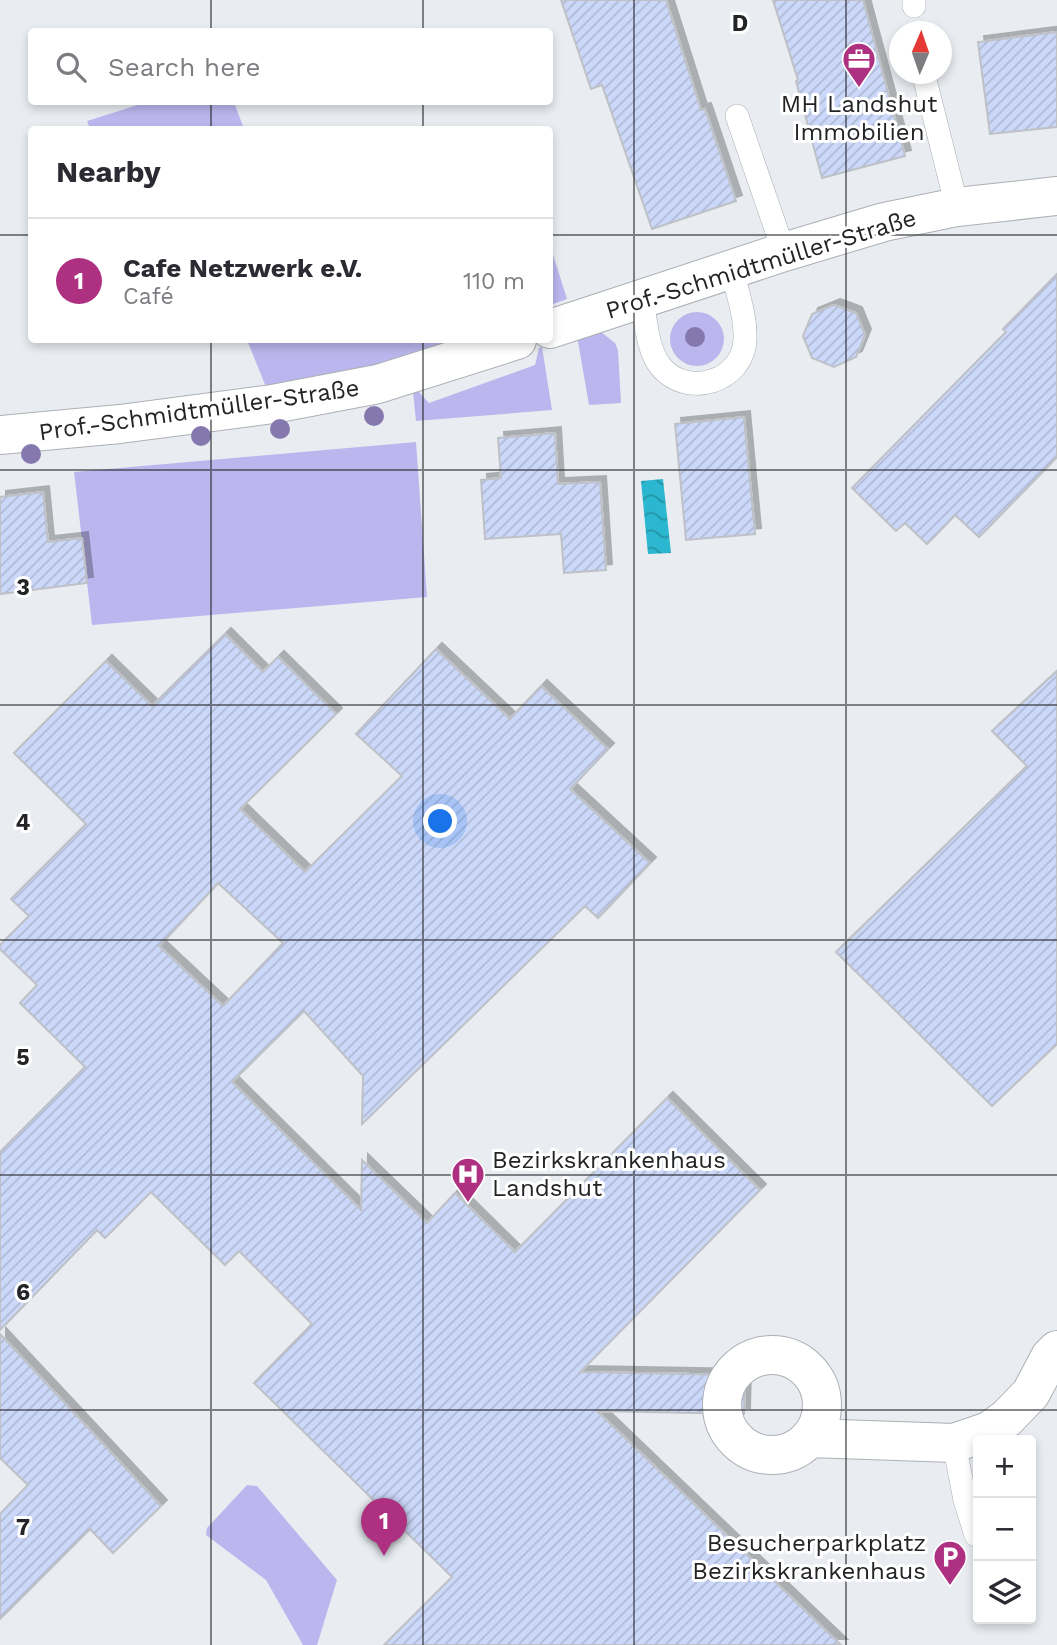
<!DOCTYPE html>
<meta charset="utf-8">
<style>
body{margin:0;font-family:"Work Sans",sans-serif;background:#f2f2f3;color:#2b2b33}
.controls{position:absolute;right:21px;bottom:21px;display:grid;overflow:hidden;border-radius:7px;box-shadow:0 4px 10px #0003}
.controls button{width:63px;height:63px;display:grid;place-items:center;padding:0;border:0;border-bottom:2px solid #e1e1e2;background:#fff;color:#2b2b33;font:35px sans-serif}
.compass{position:absolute;left:889px;top:21px;width:63px;height:63px;border-radius:50%;background:#fff;box-shadow:0 4px 10px #0003;rotate:2deg}
.you{position:absolute;left:441px;top:822px;width:24px;height:24px;margin:-18px;border:5px solid #fff;border-radius:50%;background:#1a73e8;box-shadow:0 0 0 10px #1a73e833}
.badge{display:grid;place-items:center;width:46px;height:46px;border-radius:50%;background:#ad3081;color:#fff;font-size:23px;font-weight:700}
.pin{position:absolute;translate:-50% -58px;filter:drop-shadow(0 2px 4px #0008)}
.pin::after{content:'';position:absolute;top:37px;width:24px;height:21px;background:inherit;clip-path:polygon(0 0,100% 0,50% 100%)}
.list{margin:0;padding:0;list-style:none}
h2{display:flex;justify-content:space-between;align-items:center;height:91px;margin:0;padding:0 28px;font-size:30px}
h2 small{font-size:23px;font-weight:400;color:#7c7c81}
.list li{display:grid;grid-template-columns:46px 1fr auto;gap:21px;align-items:center;box-sizing:border-box;height:126px;padding:0 28px;border-top:2px solid #e1e1e2}
.list b{display:block;font-size:26px;white-space:nowrap}
.list p{margin:0;font-size:23px;white-space:nowrap;color:#7c7c81}
.list em{font-size:23px;font-style:normal;color:#7c7c81}
.icon{flex:none;width:38px;height:38px;fill:none;stroke:currentColor;stroke-width:2;stroke-linecap:round;stroke-linejoin:round}
.map{position:relative;flex:none;width:1057px;height:1645px;overflow:hidden}
.search{position:absolute;background:#fff;box-shadow:0 4px 10px #0003;left:28px;top:28px;width:525px;height:77px;display:flex;align-items:center;gap:18px;box-sizing:border-box;padding:0 24px;border-radius:7px;color:#7c7c81;font-size:26px}
.panel{position:absolute;background:#fff;box-shadow:0 4px 10px #0003;left:28px;top:126px;width:525px;height:217px;border-radius:7px}
.map>svg:first-child{display:block}
.grass{fill:#bbb6ed}
.water{fill:url(#water-waves)}
.building{fill:url(#building-hatch);stroke:#bec1c6;stroke-width:2;fill-rule:evenodd;filter:url(#shadow)}
.lines{fill:none;stroke-linecap:round;stroke-linejoin:round}
.service-casing{stroke:#acb0b5;stroke-width:24}
.minor-casing{stroke:#acb0b5;stroke-width:40}
.service{stroke:#fff;stroke-width:23}
.minor{stroke:#fff;stroke-width:38}
.tree{fill:#8578ae}
.grid{fill:none;stroke:#232426;stroke-width:2;stroke-opacity:0.55}
.labels{text-anchor:middle;dominant-baseline:central;stroke-width:6;stroke-linejoin:round;paint-order:stroke}
.poi-label{font-size:24px;fill:#232426;stroke:#fff}
.street-label{font-size:24px;fill:#232426;stroke:#fff}
.grid-label{font-size:23px;text-anchor:middle;font-weight:bold;fill:#232426;stroke:#fff;stroke-width:6;stroke-linejoin:round;paint-order:stroke}
</style>
<div class="map">
<svg width="1057" height="1645" viewBox="0 0 1057 1645">
<defs>
<pattern id="water-waves" width="16" height="10" patternUnits="userSpaceOnUse" patternTransform="scale(1.75)"><rect width="16" height="10" fill="#2ab7cf"/><path d="M0 5q4-4 8 0t8 0" fill="none" stroke="#2495a8"/></pattern>
<pattern id="building-hatch" width="6" height="6" patternUnits="userSpaceOnUse" patternTransform="scale(1.75)"><rect width="6" height="6" fill="#ccd8f9"/><path d="M-1 1l2-2M0 6l6-6M5 7l2-2" fill="none" stroke="#afb9d5"/></pattern>
<filter id="shadow"><feDropShadow dx="6" dy="-6" stdDeviation="0" flood-color="#0004"/></filter>
</defs>
<rect width="100%" height="100%" fill="#e9edf2"/>
<path class="grass" d="M 147,102 L 234,102 L 244,129 L 90,129 L 87,121 Z
M 550,245 L 567,299 L 550,305 Z
M670 339a27 27 0 1 1 54 0a27 27 0 1 1-54 0Z
M 601,332 L 615,343 L 618,350 L 621,403 L 589,405 L 577,336 Z
M 247,340 L 453,340 L 353,375 L 266,387 Z
M 542,347 L 552,410 L 416,421 L 413,392 L 419,392 L 429,403 L 535,365 L 539,348 Z
M 416,442 L 427,597 L 92,625 L 74,472 Z
M 247,1485 L 257,1486 L 337,1580 L 317,1645 L 303,1645 L 266,1580 L 206,1535 L 207,1528 Z"/>
<path class="water" d="M 663,479 L 671,553 L 648,554 L 641,481 Z"/>
<path class="building" d="M 561,0 L 666,0 L 701,110 L 705,109 L 736,201 L 652,229 L 602,85 L 591,89 Z
M 773,0 L 863,0 L 905,156 L 822,178 L 796,81 L 798,80 Z
M 1057,32 L 1057,127 L 990,134 L 978,42 Z
M 1057,274 L 1057,457 L 979,537 L 955,515 L 927,544 L 905,523 L 896,531 L 852,488 L 1006,332 L 1003,329 Z
M 834,305 L 856,313 L 865,335 L 856,357 L 834,367 L 812,358 L 803,336 L 812,314 Z
M 744,417 L 755,534 L 686,540 L 675,424 Z
M 555,433 L 558,484 L 600,482 L 606,570 L 564,573 L 561,534 L 485,539 L 481,480 L 501,478 L 498,438 Z
M 43,492 L 48,542 L 82,538 L 87,583 L 0,594 L 0,497 Z
M 225,634 L 263,672 L 278,657 L 336,714 L 240,809 L 305,872 L 402,776 L 356,734 L 436,649 L 510,719 L 541,686 L 608,749 L 570,789 L 650,863 L 598,918 L 585,906 L 362,1124 L 363,1076 L 304,1011 L 232,1082 L 361,1210 L 362,1160 L 427,1223 L 455,1193 L 515,1252 L 667,1098 L 760,1190 L 580,1372 L 745,1375 L 744,1414 L 597,1411 L 841,1645 L 384,1645 L 452,1577 L 254,1383 L 312,1324 L 239,1251 L 225,1265 L 151,1192 L 105,1238 L 97,1230 L 0,1330 L 0,1152 L 85,1067 L 20,1003 L 37,985 L 0,949 L 0,945 L 29,916 L 11,899 L 86,824 L 14,753 L 106,661 L 152,706 ZM 218,883 L 283,943 L 223,1006 L 159,946 Z
M 1057,671 L 1057,1044 L 992,1106 L 836,952 L 1027,766 L 992,731 Z
M 0,1334 L 161,1506 L 113,1553 L 90,1529 L 0,1619 L 0,1514 L 28,1485 L 0,1458 Z"/>
<g class="lines">
<defs>
<path id="service" d="M 914,0 L 914,6
M 924,76 L 957,207
M 737,116 L 784,252
M 642,300 C 646,321 647,350 661,367 C 688,399 744,381 745,339 C 746,316 737,292 732,270
M 954,1443 L 965,1500 L 976,1535"/>
<path id="minor" d="M 550,329 L 784,252 L 884,222 L 957,207 L 1057,196
M 0,435 L 120,424 L 273,404 L 378,384 L 517,340
M722 1405a50 50 0 1 1 100 0a50 50 0 1 1-100 0Z
M 810,1438 L 954,1443 L 989,1431 L 1007,1418 L 1031,1393 L 1050,1357 L 1057,1350"/>
</defs>
<use href="#service" class="service-casing"/>
<use href="#minor" class="minor-casing"/>
<use href="#service" class="service"/>
<use href="#minor" class="minor"/>
</g>
<g class="tree">
<circle cx="695" cy="337" r="10"/>
<circle cx="374" cy="416" r="10"/>
<circle cx="280" cy="429" r="10"/>
<circle cx="201" cy="436" r="10"/>
<circle cx="31" cy="454" r="10"/>
</g>
<path class="grid" d="M 211,0 L 211,32M 423,0 L 423,32M 634,0 L 634,1645M 846,0 L 846,1645M 211,102 L 211,130M 423,102 L 423,130M 0,235 L 32,235M 550,235 L 1057,235M 211,340 L 211,1645M 423,340 L 423,1645M 0,470 L 1057,470M 0,705 L 1057,705M 0,940 L 1057,940M 0,1175 L 1057,1175M 0,1410 L 1057,1410"/>
<defs>
<symbol id="office-pin" viewBox="-11 -11 22 30"><path d="M0 17L-7.5 6A9.5 9.5 0 1 1 7.5 6Z" fill="#ad3081" stroke="#fff"/><path d="M-6-3h4V-5.5h4V-3h4V5H-6ZM-1-4.5V-3h2v-1.5ZM-6 0V1H6V0Z" fill="#fff"/></symbol>
<symbol id="hospital-pin" viewBox="-11 -11 22 30"><path d="M0 17L-7.5 6A9.5 9.5 0 1 1 7.5 6Z" fill="#ad3081" stroke="#fff"/><path d="M-5-5h3v3.5h4V-5h3V5h-3V1.5h-4V5h-3Z" fill="#fff"/></symbol>
<symbol id="parking-pin" viewBox="-11 -11 22 30"><path d="M0 17L-7.5 6A9.5 9.5 0 1 1 7.5 6Z" fill="#ad3081" stroke="#fff"/><path d="M-3.5-5.5H1a3.5 3.5 0 0 1 0 7H-1V5.5H-3.5ZM-1-3.4V-.6H.8a1.4 1.4 0 0 0 0-2.8Z" fill="#fff"/></symbol>
</defs>
<g fill-rule="evenodd">
<use href="#office-pin" x="840" y="40" width="38" height="52"/>
<use href="#hospital-pin" x="449" y="1155" width="38" height="52"/>
<use href="#parking-pin" x="931" y="1538" width="38" height="52"/>
</g>
<g class="labels">
<g class="poi-label">
<text x="859" y="104">MH Landshut<tspan x="859" dy="28">Immobilien</tspan></text>
<text x="492" y="1160" text-anchor="start">Bezirkskrankenhaus<tspan x="492" dy="28">Landshut</tspan></text>
<text x="926" y="1543" text-anchor="end">Besucherparkplatz<tspan x="926" dy="28">Bezirkskrankenhaus</tspan></text>
</g>
<g class="street-label">
<text transform="translate(761 264) rotate(-17)">Prof.-Schmidtmüller-Straße</text>
<text transform="translate(199 410) rotate(-8)">Prof.-Schmidtmüller-Straße</text>
</g>
</g>
<g class="grid-label">
<text x="740" y="31">D</text>
<text x="23" y="595">3</text>
<text x="23" y="830">4</text>
<text x="23" y="1065">5</text>
<text x="23" y="1300">6</text>
<text x="23" y="1535">7</text>
</g>
</svg>
<div class="controls">
<button>+</button>
<button>−</button>
<button><svg class="icon" aria-label="layers" viewBox="0 0 24 24"><path d="M12 4l9 5-9 5-9-5zM3 14l9 5 9-5"/></svg></button>
</div>
<svg class="compass" viewBox="-18 -18 36 36"><path d="M0-13l5 13h-10z" fill="#e53935"/><path d="M0 13l5-13h-10z" fill="#7c7c81"/></svg>
<div class="you"></div>
<div class="pin badge" style="left:384px;top:1556px">1</div>
<div class="search"><svg class="icon" aria-label="search" viewBox="0 0 24 24"><circle cx="10" cy="10" r="6"/><path d="M15 15l6 6"/></svg>Search here</div>
<section class="panel">
<h2>Nearby<small></small></h2>
<ul class="list">
<li><span class="badge">1</span><div><b>Cafe Netzwerk e.V.</b><p>Café</p></div><em>110 m</em></li>
</ul>
</section>
</div>
